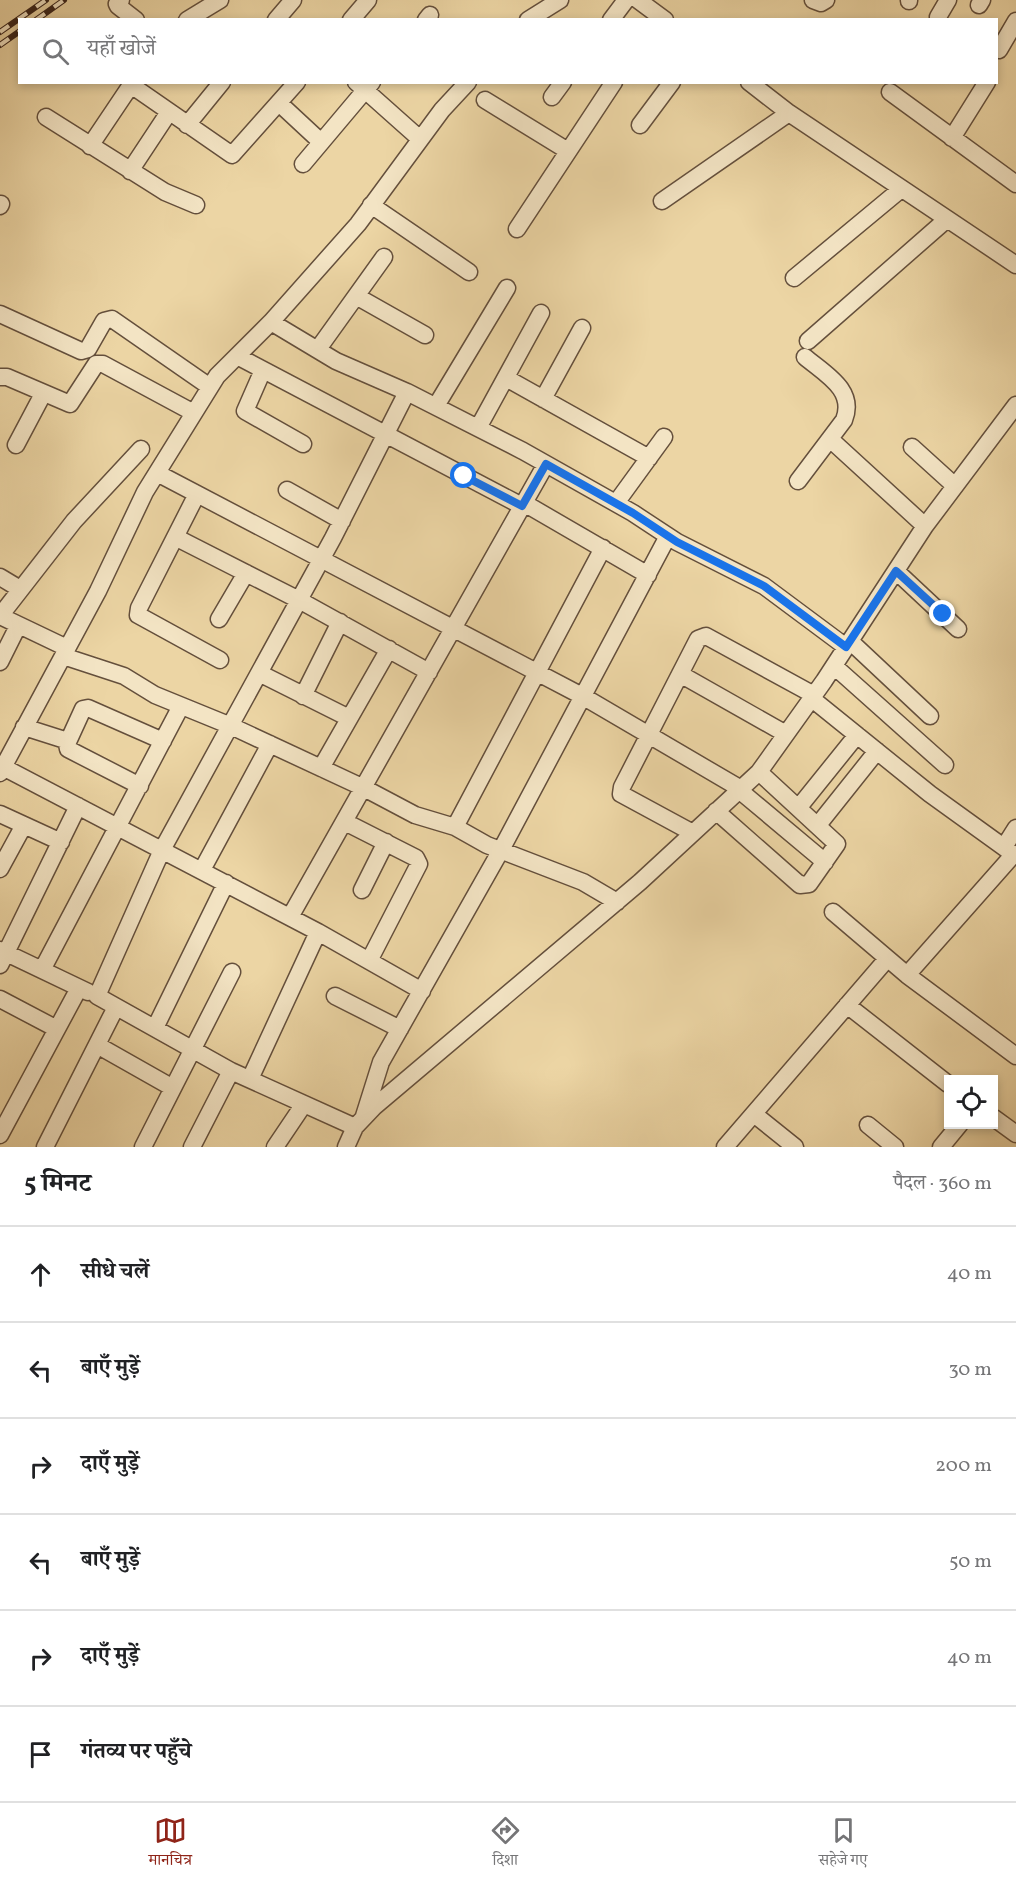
<!DOCTYPE html>
<html lang="hi">
<meta charset="utf-8">
<style>
body{margin:0;font-family:Vollkorn,"Noto Serif Devanagari",serif;background:#f6f6f6;color:#202124}
.controls{position:absolute;right:18px;bottom:18px;display:grid;overflow:hidden;border-radius:0px;box-shadow:0 3px 9px #0003}
.controls button{width:54px;height:54px;display:grid;place-items:center;padding:0;border:0;border-bottom:2px solid #e0e0e0;background:#fff;color:#202124;font:30px sans-serif}
.stop{position:absolute;width:18px;height:18px;margin:-14px;border:4px solid #1a73e8;border-radius:50%;background:#fff}
.stop.end{background:#1a73e8;border-color:#fff;box-shadow:0 2px 6px #0008}
.list{margin:0;padding:0;list-style:none}
h2{display:flex;justify-content:space-between;align-items:center;height:78px;margin:0;padding:0 24px;font-size:26px}
h2 small{font-size:20px;font-weight:400;color:#757577}
.list li{display:grid;grid-template-columns:39px 1fr auto;gap:18px;align-items:center;box-sizing:border-box;height:96px;padding:0 24px;border-top:2px solid #e0e0e0}
.list b{display:block;font-size:22px;white-space:nowrap}
.list em{font-size:20px;font-style:normal;color:#757577}
.icon{flex:none;width:33px;height:33px;fill:none;stroke:currentColor;stroke-width:2;stroke-linecap:round;stroke-linejoin:round}
.map{position:relative;flex:none;width:1016px;height:1147px;overflow:hidden}
.search{position:absolute;background:#fff;box-shadow:0 3px 9px #0003;left:18px;right:18px;top:18px;height:66px;display:flex;align-items:center;gap:15px;box-sizing:border-box;padding:0 21px;border-radius:0px;color:#757577;font-size:22px}
.sheet{height:654px;background:#fff}
nav{display:flex;justify-content:space-around;align-items:center;box-sizing:border-box;height:84px;border-top:2px solid #e0e0e0;background:#fff;font-size:16px;color:#757577}
nav a{display:grid;justify-items:center;gap:3px}
nav .on{color:#8f2418}
.map>svg:first-child{display:block}
.lines{fill:none;stroke-linecap:round;stroke-linejoin:round}
.minor-casing{stroke:#644f3c;stroke-width:19}
.minor{stroke:#f3e4c4;stroke-width:16}
.rail-casing{stroke:#37221a;stroke-width:6}
.rail{stroke:#f3e4c4;stroke-width:4;stroke-dasharray:11;stroke-linecap:butt}
.route{stroke:#1a73e8;stroke-width:8}
</style>
<div class="map">
<svg width="1016" height="1147" viewBox="0 0 1016 1147">
<rect width="100%" height="100%" fill="#ecd5a4"/>
<filter id="stains"><feTurbulence type="fractalNoise" baseFrequency=".00333" numOctaves="4"/><feColorMatrix values="0 0 0 0 .2 0 0 0 0 .09 0 0 0 0 .02 0 0 0 .5 -.17"/></filter>
<radialGradient id="worn" r=".72"><stop offset=".6" stop-color="#630" stop-opacity="0"/><stop offset="1" stop-color="#630" stop-opacity=".3"/></radialGradient>
<g class="lines">
<defs>
<path id="minor" d="M 121,0 L 117,4 L 118,6 L 136,20
M 638,0 L 665,20
M 813,0 L 821,3 L 826,0
M 909,1 L 909,0
M 979,5 L 982,0
M 938,17 L 948,0
M 187,20 L 220,0
M 276,20 L 293,0
M 351,20 L 368,0
M 426,20 L 430,15
M 528,20 L 560,0
M 611,20 L 626,0
M 999,50 L 1016,21
M 356,82 L 420,139
M 749,82 L 789,113 L 1016,265
M 890,92 L 1016,184
M 552,97 L 563,82
M 485,100 L 568,151
M 279,103 L 321,142
M 46,117 L 165,192 L 196,205
M 187,125 L 222,82
M 640,125 L 672,82
M 952,138 L 987,82
M 90,146 L 131,85 L 232,155 L 297,82
M 303,164 L 372,82
M 130,171 L 169,112
M 662,201 L 789,113
M 371,205 L 469,272
M 0,206 L 1,204
M 517,229 L 614,82
M 794,278 L 900,190
M 356,296 L 425,335
M 0,314 L 81,351 L 88,349 L 104,321 L 112,319 L 210,387
M 808,341 L 946,220
M 318,349 L 384,257
M 237,356 L 522,506
M 263,370 L 245,411 L 303,444
M 0,377 L 7,377 L 70,404 L 96,364 L 103,364 L 194,413
M 506,378 L 649,458
M 407,392 L 336,361 L 271,322 L 358,224 L 442,110 L 468,82
M 543,399 L 582,328
M 436,406 L 507,288
M 478,428 L 541,313
M 830,439 L 925,526
M 16,445 L 43,394
M 912,447 L 955,486
M 157,473 L 584,697 L 741,789
M 798,481 L 844,420 C 856,390 825,374 805,357
M 287,490 L 342,521
M 197,494 L 139,608 L 138,615 L 220,660
M 524,503 L 648,575
M 616,503 L 664,437
M 175,537 L 299,600 L 429,672
M 896,571 L 958,629
M 0,577 L 20,589
M 0,616 L 74,521 L 141,449
M 0,616 L 67,648
M 219,619 L 246,573
M 850,641 L 930,716
M 63,656 L 124,676 L 155,695 L 231,726 L 364,788 L 415,815 L 455,827 L 487,845 L 583,882 L 617,902
M 0,662 L 18,626
M 834,666 L 945,765
M 259,673 L 349,718
M 680,674 L 786,734
M 303,696 L 340,622
M 811,698 L 930,794 L 1016,856
M 24,727 L 68,741
M 3,767 L 318,932 L 422,991
M 321,768 L 389,649
M 0,773 L 98,591 L 145,492 L 217,376 L 271,322
M 140,786 L 68,749 L 67,744 L 83,709 L 88,708 L 163,741
M 739,790 L 825,862
M 799,807 L 857,735
M 716,811 L 800,885 L 809,884 L 837,844 L 759,772
M 0,814 L 61,842
M 345,822 L 416,858 L 419,864 L 369,961
M 818,825 L 877,751
M 455,827 L 603,548
M 693,833 L 621,794 L 622,787 L 698,639 L 706,636 L 814,695
M 1004,847 L 1016,828
M 0,869 L 24,825
M 202,870 L 270,744
M 362,890 L 386,842
M 833,912 L 907,975 L 1016,1056
M 290,917 L 546,464
M 0,950 L 88,992
M 0,965 L 78,806
M 42,970 L 181,706
M 907,975 L 1014,854
M 335,996 L 400,1029
M 0,999 L 57,1029
M 847,1005 L 948,1084
M 155,1028 L 226,883
M 97,1045 L 173,1088
M 250,1079 L 318,932
M 754,1114 L 795,1147
M 364,1116 L 381,1062 L 501,850 L 668,536
M 994,1118 L 1016,1134
M 868,1125 L 895,1147
M 355,1127 L 231,1071 L 97,996 L 162,850 L 333,538 L 407,392 L 523,451 L 633,513 L 677,542 L 764,586 L 846,647
M 0,1135 L 79,988
M 45,1147 L 116,1007
M 143,1147 L 232,972
M 192,1147 L 231,1071
M 275,1147 L 304,1104
M 346,1147 L 355,1127 L 374,1107 L 640,882 L 759,772 L 824,681 L 925,526 L 1016,405
M 725,1147 L 887,959
M 941,1147 L 960,1124"/>
</defs>
<use href="#minor" class="minor-casing"/>
<use href="#minor" class="minor"/>
<defs>
<path id="rail" d="M 36,20 L 64,0
M 0,32 L 46,0
M 0,45 L 20,31"/>
</defs>
<use href="#rail" class="rail-casing"/>
<use href="#rail" class="rail"/>
</g>
<g class="lines">
<path class="route" d="M 464,476 L 522,506 L 546,464 L 633,513 L 677,542 L 764,586 L 846,647 L 896,571 L 943,614"/>
</g>
<rect width="100%" height="100%" filter="url(#stains)"/>
<rect width="100%" height="100%" fill="url(#worn)"/>
</svg>
<div class="controls">
<button><svg class="icon" aria-label="locate" viewBox="0 0 24 24"><circle cx="12" cy="12" r="6"/><path d="M12 2v4M12 18v4M2 12h4M18 12h4"/></svg></button>
</div>
<div class="stop" style="left:464px;top:476px"></div>
<div class="stop end" style="left:943px;top:614px"></div>
<div class="search"><svg class="icon" aria-label="search" viewBox="0 0 24 24"><circle cx="10" cy="10" r="6"/><path d="M15 15l6 6"/></svg>यहाँ खोजें</div>
</div>
<section class="sheet">
<h2>5 मिनट<small>पैदल · 360 m</small></h2>
<ul class="list">
<li><svg class="icon" aria-label="ahead" viewBox="0 0 24 24"><path d="M12 20V5M6 11l6-6 6 6"/></svg><div><b>सीधे चलें</b></div><em>40 m</em></li>
<li><svg class="icon" aria-label="left" viewBox="0 0 24 24"><path d="M17 20v-9H6M10 6l-5 5 5 5"/></svg><div><b>बाएँ मुड़ें</b></div><em>30 m</em></li>
<li><svg class="icon" aria-label="right" viewBox="0 0 24 24"><path d="M7 20v-9h11M14 6l5 5-5 5"/></svg><div><b>दाएँ मुड़ें</b></div><em>200 m</em></li>
<li><svg class="icon" aria-label="left" viewBox="0 0 24 24"><path d="M17 20v-9H6M10 6l-5 5 5 5"/></svg><div><b>बाएँ मुड़ें</b></div><em>50 m</em></li>
<li><svg class="icon" aria-label="right" viewBox="0 0 24 24"><path d="M7 20v-9h11M14 6l5 5-5 5"/></svg><div><b>दाएँ मुड़ें</b></div><em>40 m</em></li>
<li><svg class="icon" aria-label="arrive" viewBox="0 0 24 24"><path d="M6 21V4h12l-3 4 3 4H6"/></svg><div><b>गंतव्य पर पहुँचे</b></div></li>
</ul>
</section>
<nav>
<a class="on"><svg class="icon" aria-label="map" viewBox="0 0 24 24"><path d="M3 6l6-2 6 2 6-2v14l-6 2-6-2-6 2zM9 4v14M15 6v14"/></svg>मानचित्र</a>
<a><svg class="icon" aria-label="directions" viewBox="0 0 24 24"><path d="M12 3l9 9-9 9-9-9zM9 14v-3h6M13 9l2 2-2 2"/></svg>दिशा</a>
<a><svg class="icon" aria-label="saved" viewBox="0 0 24 24"><path d="M7 4h10v16l-5-4-5 4z"/></svg>सहेजे गए</a>
</nav>
